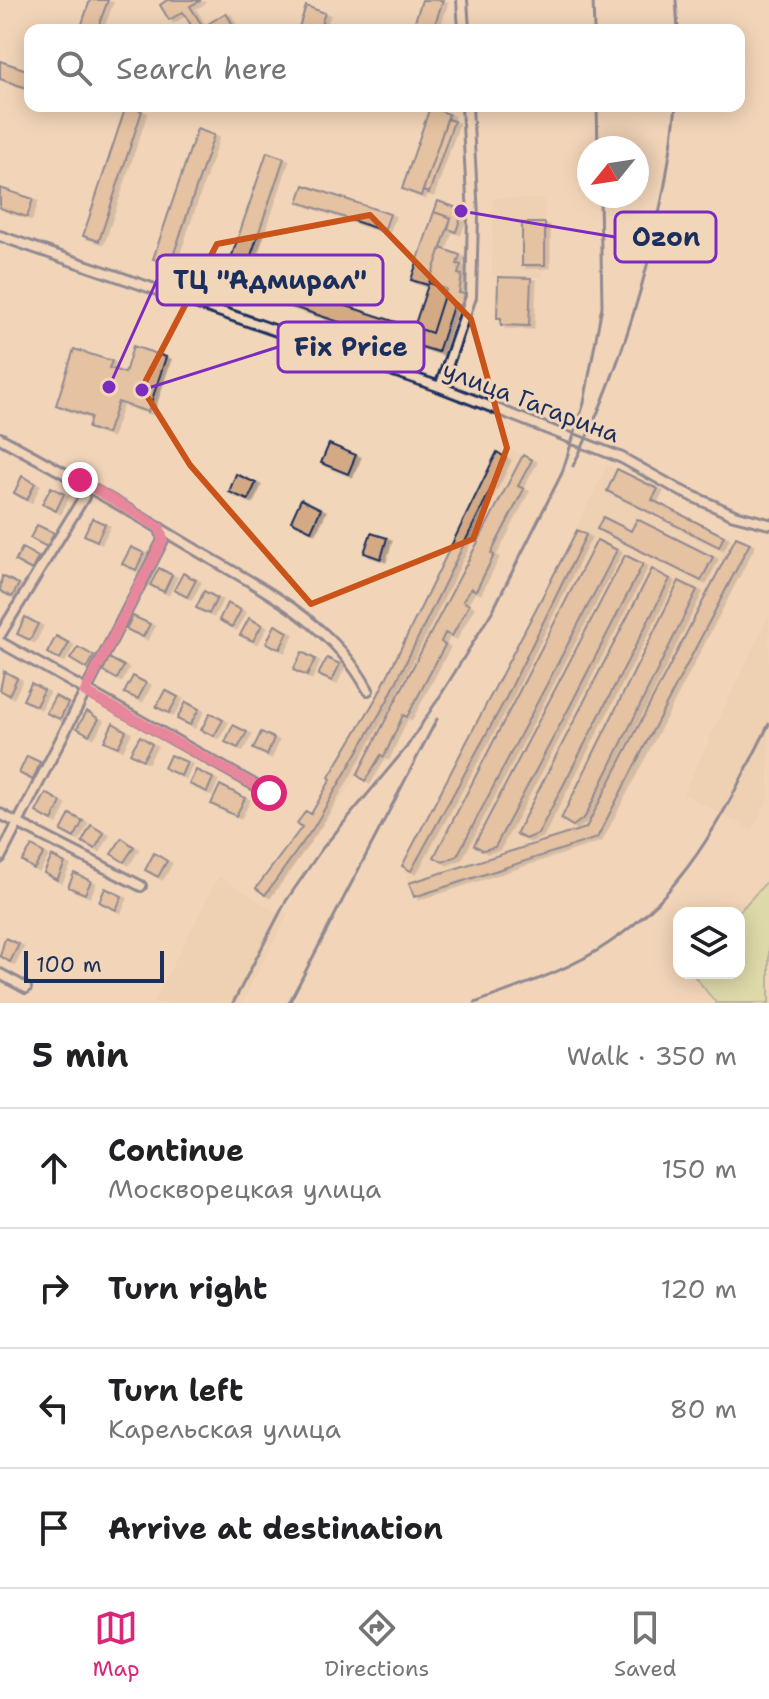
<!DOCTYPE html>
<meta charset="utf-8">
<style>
body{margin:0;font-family:"Shantell Sans",sans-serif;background:#f6f6f6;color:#202124}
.controls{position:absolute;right:24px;bottom:24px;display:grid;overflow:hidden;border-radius:16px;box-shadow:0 4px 20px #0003}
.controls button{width:72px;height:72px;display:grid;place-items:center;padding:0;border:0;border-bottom:2px solid #e0e0e0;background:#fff;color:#202124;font:40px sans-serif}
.compass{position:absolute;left:577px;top:136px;width:72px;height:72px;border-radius:50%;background:#fff;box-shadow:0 4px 20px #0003;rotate:240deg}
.scale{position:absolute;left:24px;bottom:20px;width:140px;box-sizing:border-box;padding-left:8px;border:4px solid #1b2f5e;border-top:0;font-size:22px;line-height:28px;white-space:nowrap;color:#1b2f5e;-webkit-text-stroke:6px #f2d6b9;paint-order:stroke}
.stop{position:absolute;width:24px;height:24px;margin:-18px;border:6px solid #db2777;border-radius:50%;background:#fff}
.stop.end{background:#db2777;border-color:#fff;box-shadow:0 2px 8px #0008}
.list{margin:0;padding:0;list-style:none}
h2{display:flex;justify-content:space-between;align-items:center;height:104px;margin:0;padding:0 32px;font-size:34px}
h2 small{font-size:26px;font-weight:400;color:#757577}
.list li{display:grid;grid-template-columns:52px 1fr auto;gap:24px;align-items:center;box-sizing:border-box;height:120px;padding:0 32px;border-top:2px solid #e0e0e0}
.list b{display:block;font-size:30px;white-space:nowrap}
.list p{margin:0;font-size:26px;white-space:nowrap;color:#757577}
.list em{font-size:26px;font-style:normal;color:#757577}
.icon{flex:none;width:44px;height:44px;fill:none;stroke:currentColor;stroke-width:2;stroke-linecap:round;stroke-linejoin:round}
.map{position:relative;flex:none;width:769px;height:1003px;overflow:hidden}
.search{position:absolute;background:#fff;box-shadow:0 4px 20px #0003;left:24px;right:24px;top:24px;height:88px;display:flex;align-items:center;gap:20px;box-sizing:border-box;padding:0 28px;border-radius:16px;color:#757577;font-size:30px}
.sheet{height:584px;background:#fff}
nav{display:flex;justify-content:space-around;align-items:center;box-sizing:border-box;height:112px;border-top:2px solid #e0e0e0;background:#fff;font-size:22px;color:#757577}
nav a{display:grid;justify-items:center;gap:4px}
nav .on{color:#db2777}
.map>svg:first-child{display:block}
.built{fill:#e9c9a9}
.green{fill:#c4de95;stroke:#70867a;stroke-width:2}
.building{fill:#d4aa85;stroke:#1b2f5e;stroke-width:2;filter:url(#shadow)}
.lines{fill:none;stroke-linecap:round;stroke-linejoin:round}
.minor-casing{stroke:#1b2f5e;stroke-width:14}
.minor{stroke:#f2d6b9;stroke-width:8}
.rail{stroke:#1b2f5e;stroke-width:3}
.route{stroke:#db2777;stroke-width:10}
.marked{fill:none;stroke:#c95318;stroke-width:6;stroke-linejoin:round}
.labels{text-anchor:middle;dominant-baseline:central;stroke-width:6;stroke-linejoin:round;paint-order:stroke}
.street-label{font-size:24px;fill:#1b2f5e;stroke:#f2d6b9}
.leader{fill:none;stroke:#7b2cbf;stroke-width:3}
.callout-dot{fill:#7b2cbf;stroke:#f2d6b9;stroke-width:3}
.callout{fill:#f2d6b9;stroke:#7b2cbf;stroke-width:3}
.callout-label{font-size:26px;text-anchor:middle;font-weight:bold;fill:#1b2f5e}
</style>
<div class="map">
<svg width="769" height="1003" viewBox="0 0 769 1003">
<defs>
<filter id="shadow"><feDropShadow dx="4.5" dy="2.5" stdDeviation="0" flood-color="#0004"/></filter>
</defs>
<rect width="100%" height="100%" fill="#f2d6b9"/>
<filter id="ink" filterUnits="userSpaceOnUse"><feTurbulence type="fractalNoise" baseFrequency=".0125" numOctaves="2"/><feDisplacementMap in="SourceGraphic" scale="16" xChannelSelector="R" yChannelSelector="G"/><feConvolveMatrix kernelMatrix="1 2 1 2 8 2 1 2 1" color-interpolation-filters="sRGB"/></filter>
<g filter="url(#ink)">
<path class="built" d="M 493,198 L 544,199 L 544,222 L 548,222 L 547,266 L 543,266 L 543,277 L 492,276 Z
M 514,451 L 532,460 L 518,486 L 524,489 L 476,591 L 470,588 L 464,601 L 469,605 L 452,636 L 445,633 L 441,642 L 445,645 L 407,717 L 403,716 L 384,757 L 380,755 L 365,781 L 357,776 L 272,898 L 265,895 L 302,827 L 297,823 L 306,811 L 312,814 L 331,779 L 329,777 L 378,696 L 497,452 L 506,458 Z
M 607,465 L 658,489 L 653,501 L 724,536 L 750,543 L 597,838 L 414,897 L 402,866 L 494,694 Z
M 769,615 L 769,797 L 752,830 L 683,794 Z
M 219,876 L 279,914 L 289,912 L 242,1003 L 153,1003 Z"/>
<path class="green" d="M 769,879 L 769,1003 L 716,1003 L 692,973 L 739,973 L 738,913 Z"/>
<path class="building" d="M 90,0 L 108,0 L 97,30 L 80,30 Z
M 167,0 L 201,0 L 190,6 L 203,27 L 226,13 L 236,30 L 194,30 L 183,12 L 169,20 L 160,5 Z
M 422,0 L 443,0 L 433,30 L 412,30 Z
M 306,6 L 325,13 L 319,30 L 298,30 Z
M 0,61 L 30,71 L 30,89 L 0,79 Z
M 126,106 L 142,111 L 99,241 L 83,236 Z
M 430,107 L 449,114 L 421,196 L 402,189 Z
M 447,119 L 454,121 L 429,193 L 423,191 Z
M 197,129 L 214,135 L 170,265 L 153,259 Z
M 267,152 L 284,158 L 240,288 L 223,282 Z
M 304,185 L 390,214 L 384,231 L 298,202 Z
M 0,188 L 33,199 L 27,217 L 0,208 Z
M 438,201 L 463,210 L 456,232 L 448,229 L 451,218 L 434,212 Z
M 434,212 L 451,218 L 429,283 L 446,289 L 432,333 L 414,327 L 428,285 L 411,280 Z
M 522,223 L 545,223 L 545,265 L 522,265 Z
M 441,248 L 460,255 L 457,264 L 461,265 L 458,274 L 462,275 L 459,293 L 465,294 L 461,306 L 454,303 L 438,352 L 409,343 L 414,327 L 432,333 L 446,289 L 429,283 Z
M 498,277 L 531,278 L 529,326 L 501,325 L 501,318 L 497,318 Z
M 266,280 L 396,322 L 391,339 L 260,296 Z
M 133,346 L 166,357 L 148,412 L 118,402 L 107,434 L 88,428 L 91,417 L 56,405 L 74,349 L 112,361 L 109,368 L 125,373 Z
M 329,444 L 356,455 L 348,474 L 321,463 Z
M 497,452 L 506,458 L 387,701 L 314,827 L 265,895 L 256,888 L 302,827 L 297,823 L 306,811 L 311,814 L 331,779 L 329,777 L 378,695 Z
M 523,455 L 532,460 L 518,486 L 524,489 L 491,553 L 494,555 L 476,591 L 471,588 L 463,601 L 469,605 L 452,636 L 445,633 L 441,642 L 445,645 L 407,717 L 403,715 L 384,757 L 381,755 L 365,781 L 357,775 Z
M 617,469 L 658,489 L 652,500 L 724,536 L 719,547 L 607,491 Z
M 236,474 L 256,483 L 248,500 L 229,492 Z
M 22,476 L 35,483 L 27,500 L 14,493 Z
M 51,487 L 64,494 L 56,511 L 42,504 Z
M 301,499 L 321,509 L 311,531 L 291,521 Z
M 603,517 L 631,531 L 637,519 L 713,557 L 701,581 L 597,529 Z
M 92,518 L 105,524 L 97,541 L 84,535 Z
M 37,525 L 54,533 L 47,547 L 30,538 Z
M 577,530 L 586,535 L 505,700 L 411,871 L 402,866 Z
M 371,533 L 387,538 L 381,559 L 364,553 Z
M 736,537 L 750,543 L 597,838 L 414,897 L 409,883 L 586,828 Z
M 597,540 L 617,550 L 457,856 L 443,862 L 434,857 Z
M 131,547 L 144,553 L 136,570 L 122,564 Z
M 22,548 L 38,557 L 32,570 L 15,561 Z
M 625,555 L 643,564 L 569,708 L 495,847 L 483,850 L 474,845 Z
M 159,568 L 172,575 L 164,592 L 150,585 Z
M 652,569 L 670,579 L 538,834 L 526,839 L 516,834 Z
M 183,573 L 196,580 L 187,597 L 174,590 Z
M 2,576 L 19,584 L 12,597 L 0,591 Z
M 679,581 L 697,590 L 585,817 L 573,826 L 561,819 Z
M 204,591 L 217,598 L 209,614 L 196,608 Z
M 227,603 L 241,610 L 232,627 L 219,620 Z
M 133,616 L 150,624 L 143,637 L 126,629 Z
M 25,617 L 38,624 L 30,640 L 17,634 Z
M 249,618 L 262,625 L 253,641 L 240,635 Z
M 275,625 L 288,632 L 280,649 L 266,643 Z
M 56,636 L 69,643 L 60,659 L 47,653 Z
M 78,647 L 94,656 L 87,669 L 70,659 Z
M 302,652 L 315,659 L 307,676 L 293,670 Z
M 107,657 L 124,666 L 117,679 L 101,670 Z
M 327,658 L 340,664 L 332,681 L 318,675 Z
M 4,671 L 17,678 L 9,695 L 0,690 Z
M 133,676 L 146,683 L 138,699 L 124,693 Z
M 31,683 L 44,690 L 36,706 L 23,700 Z
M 165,690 L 178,697 L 169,713 L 156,707 Z
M 55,696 L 68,703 L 60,719 L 46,713 Z
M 186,702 L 199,709 L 190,725 L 177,719 Z
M 87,711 L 99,719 L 89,735 L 77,728 Z
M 210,713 L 223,720 L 214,736 L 201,730 Z
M 113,723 L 126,731 L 118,747 L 104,741 Z
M 233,725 L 247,732 L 238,748 L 225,742 Z
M 261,732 L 274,738 L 267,755 L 253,749 Z
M 140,736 L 152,744 L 143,760 L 130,753 Z
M 170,755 L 187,762 L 181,776 L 164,768 Z
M 27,756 L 40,762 L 33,780 L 19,773 Z
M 196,770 L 213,778 L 207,792 L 189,784 Z
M 220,785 L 245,798 L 236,816 L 211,804 Z
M 46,793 L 61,802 L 52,821 L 36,812 Z
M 70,814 L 83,821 L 74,838 L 61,831 Z
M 91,825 L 104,833 L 95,849 L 82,842 Z
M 122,838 L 134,847 L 124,862 L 111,854 Z
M 32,846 L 44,853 L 34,869 L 22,861 Z
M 154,853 L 167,861 L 158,877 L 145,870 Z
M 52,856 L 65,863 L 57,880 L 44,873 Z
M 74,873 L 91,881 L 85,894 L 68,887 Z
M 105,888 L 122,896 L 116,910 L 99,902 Z
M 5,938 L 19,944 L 10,962 L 0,956 Z"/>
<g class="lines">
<defs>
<path id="minor" d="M 462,0 L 464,30
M 0,236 L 440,387 L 622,458 L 681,491 L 734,515 L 769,524
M 440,387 L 471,297 L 473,216 L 467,106
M 0,438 C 65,473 128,509 191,547 C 256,586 332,621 368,690
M 0,635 L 84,497 L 83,482
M 0,642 L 269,793
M 0,814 L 141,886
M 0,858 L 163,540 L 160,528
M 0,974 L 26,988"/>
</defs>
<use href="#minor" class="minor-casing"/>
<use href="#minor" class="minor"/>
<path class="rail" d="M 593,0 L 594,30
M 676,0 L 678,30
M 597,106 L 598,148
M 573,466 C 627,359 664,225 676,106
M 233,1003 L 286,901 L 321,850 L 406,748 L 442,693 L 493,610 L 562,473 L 584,403 L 602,306 L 600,196
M 289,1003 L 437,719
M 475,1003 C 520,986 570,970 609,943 C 689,890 727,807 769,724"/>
</g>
</g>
<g class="lines" filter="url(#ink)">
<path class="route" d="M 80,480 L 160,528 L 163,540 L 85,692 L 269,793"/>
</g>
<path d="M0 0H769V1003H0ZM 370,215 L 471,319 L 507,448 L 473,539 L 311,604 L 190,465 L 142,388 L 217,244 Z" fill="#f2d6b9" fill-opacity=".55" fill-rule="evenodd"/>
<path class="marked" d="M 370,215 L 471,319 L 507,448 L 473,539 L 311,604 L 190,465 L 142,388 L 217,244 Z"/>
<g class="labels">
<g class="street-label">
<text transform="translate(531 402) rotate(21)">улица Гагарина</text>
</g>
</g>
<path class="leader" d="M461 211L615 237M109 387L157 280M142 390L278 347"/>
<g class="callout-dot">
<circle cx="461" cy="211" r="8"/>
<circle cx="109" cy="387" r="8"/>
<circle cx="142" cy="390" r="8"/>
</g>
<g class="callout">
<rect x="615" y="212" width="101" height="50" rx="8"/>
<rect x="157" y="255" width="226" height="50" rx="8"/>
<rect x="278" y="322" width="146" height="50" rx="8"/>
</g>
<g class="callout-label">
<text x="666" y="246">Ozon</text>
<text x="270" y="289">ТЦ "Адмирал"</text>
<text x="351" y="356">Fix Price</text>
</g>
</svg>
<div class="controls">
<button><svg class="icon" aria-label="layers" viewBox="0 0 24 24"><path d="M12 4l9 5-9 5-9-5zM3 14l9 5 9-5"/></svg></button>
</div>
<svg class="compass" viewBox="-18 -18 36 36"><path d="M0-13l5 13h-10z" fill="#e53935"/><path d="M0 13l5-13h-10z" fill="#757577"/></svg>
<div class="scale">100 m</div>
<div class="stop" style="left:269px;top:793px"></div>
<div class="stop end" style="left:80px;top:480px"></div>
<div class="search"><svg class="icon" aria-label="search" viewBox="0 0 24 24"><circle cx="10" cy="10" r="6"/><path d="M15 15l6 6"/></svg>Search here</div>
</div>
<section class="sheet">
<h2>5 min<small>Walk · 350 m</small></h2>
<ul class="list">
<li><svg class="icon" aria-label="ahead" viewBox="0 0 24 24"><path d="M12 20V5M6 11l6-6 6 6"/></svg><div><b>Continue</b><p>Москворецкая улица</p></div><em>150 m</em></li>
<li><svg class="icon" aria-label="right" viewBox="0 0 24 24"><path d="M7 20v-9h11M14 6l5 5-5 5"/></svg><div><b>Turn right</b></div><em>120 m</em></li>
<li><svg class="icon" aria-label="left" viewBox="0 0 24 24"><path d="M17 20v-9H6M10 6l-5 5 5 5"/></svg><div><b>Turn left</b><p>Карельская улица</p></div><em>80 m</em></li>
<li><svg class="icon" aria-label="arrive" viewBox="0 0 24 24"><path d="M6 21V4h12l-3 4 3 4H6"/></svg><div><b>Arrive at destination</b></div></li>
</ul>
</section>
<nav>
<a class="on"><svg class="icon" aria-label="map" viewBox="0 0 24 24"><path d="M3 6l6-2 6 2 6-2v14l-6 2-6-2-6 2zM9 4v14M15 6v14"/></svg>Map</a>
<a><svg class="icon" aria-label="directions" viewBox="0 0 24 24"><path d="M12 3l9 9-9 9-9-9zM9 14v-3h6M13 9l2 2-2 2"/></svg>Directions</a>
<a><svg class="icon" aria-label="saved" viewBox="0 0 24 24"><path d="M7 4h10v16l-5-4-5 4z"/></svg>Saved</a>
</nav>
